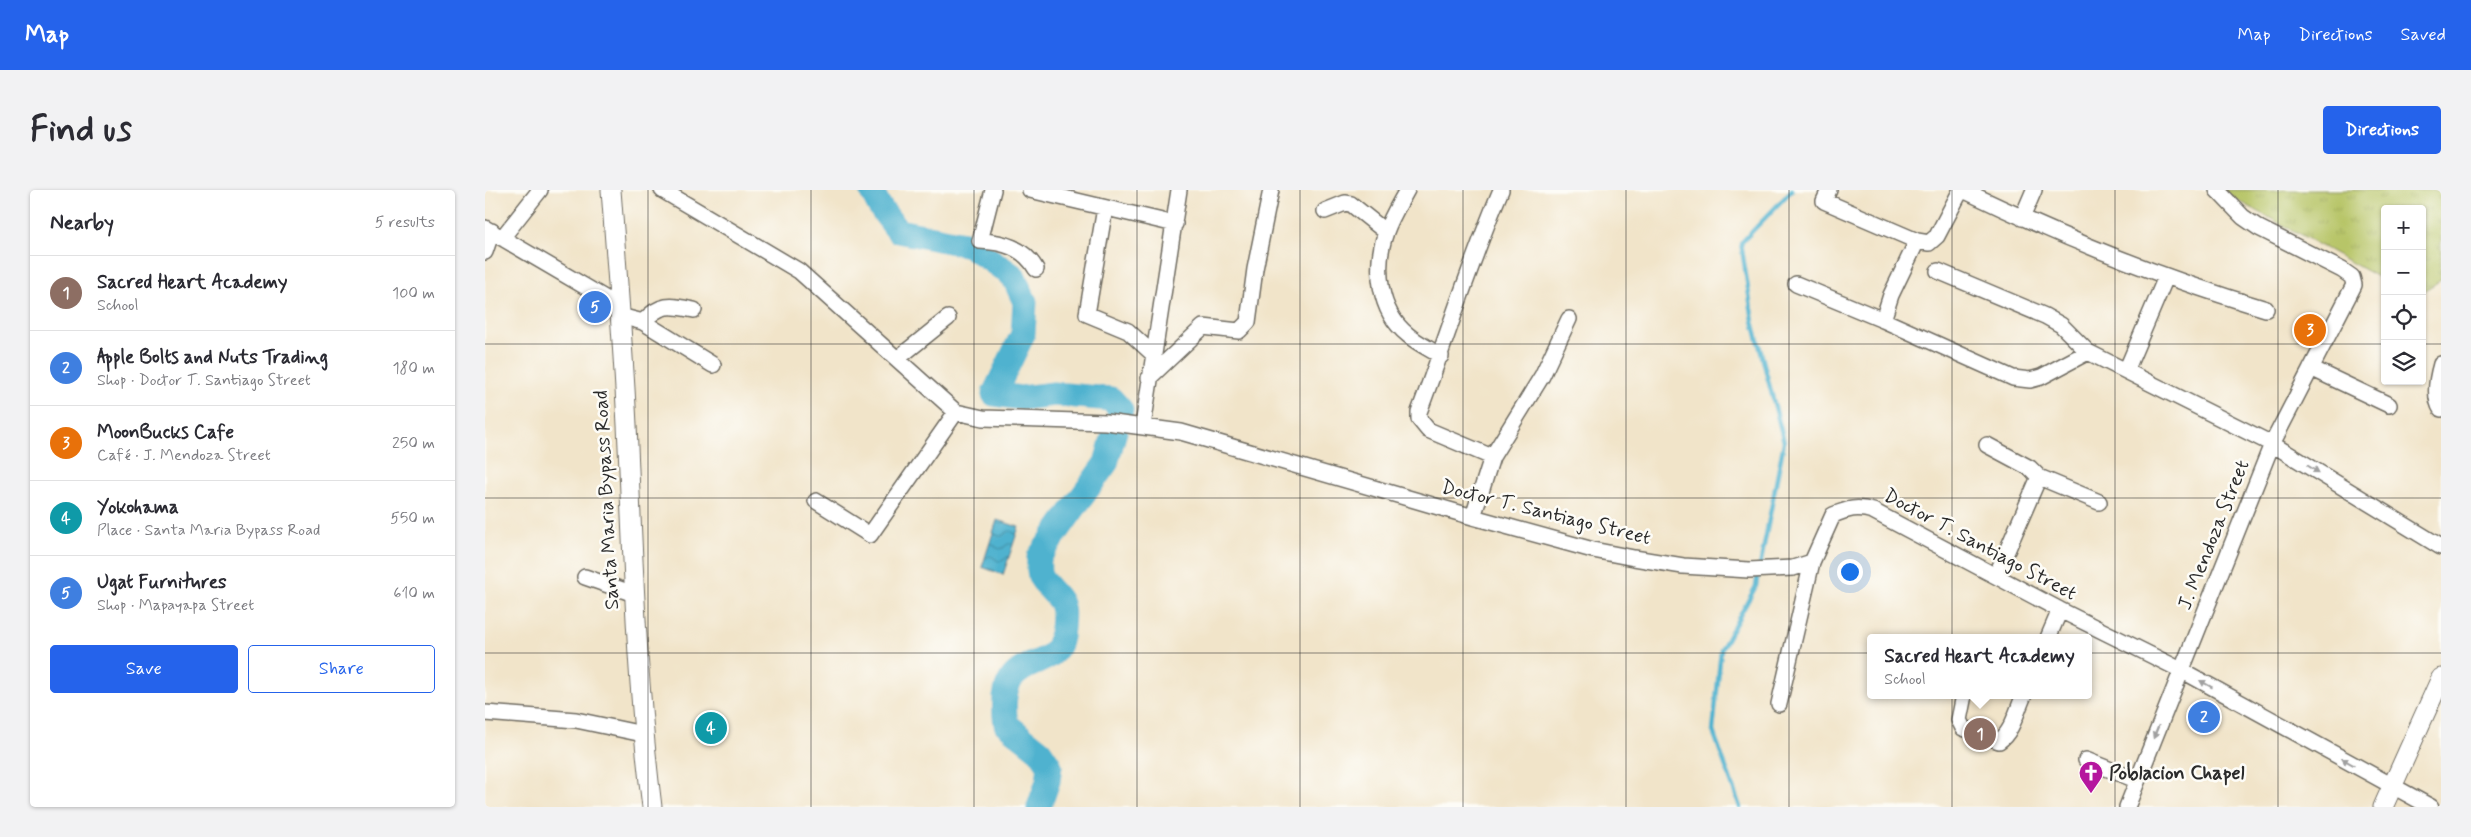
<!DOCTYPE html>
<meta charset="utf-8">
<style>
body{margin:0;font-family:Mynerve,sans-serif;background:#f2f2f3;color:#2b2b33}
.controls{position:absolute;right:15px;top:15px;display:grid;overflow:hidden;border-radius:5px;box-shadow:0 1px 4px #0004}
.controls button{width:45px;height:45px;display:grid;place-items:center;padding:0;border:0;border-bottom:1px solid #e1e1e2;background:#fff;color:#2b2b33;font:25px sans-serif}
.you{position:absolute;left:1364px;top:381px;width:18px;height:18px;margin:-12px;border:4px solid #fff;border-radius:50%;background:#1a73e8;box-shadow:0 0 0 8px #1a73e833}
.badge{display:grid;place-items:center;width:32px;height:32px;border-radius:50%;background:#2563eb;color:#fff;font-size:16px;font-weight:700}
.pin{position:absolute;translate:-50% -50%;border:2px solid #fff;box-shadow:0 1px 5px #0006}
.popup{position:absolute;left:1382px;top:444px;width:225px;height:65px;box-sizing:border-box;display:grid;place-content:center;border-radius:5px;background:#fff;filter:drop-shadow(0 1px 4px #0005);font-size:16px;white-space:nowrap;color:#7c7c81}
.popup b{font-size:19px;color:#2b2b33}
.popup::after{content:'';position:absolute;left:50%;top:100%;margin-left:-10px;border:10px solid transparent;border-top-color:#fff}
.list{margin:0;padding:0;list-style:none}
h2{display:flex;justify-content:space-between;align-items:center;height:65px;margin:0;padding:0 20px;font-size:21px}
h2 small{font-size:16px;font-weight:400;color:#7c7c81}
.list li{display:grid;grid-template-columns:32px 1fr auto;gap:15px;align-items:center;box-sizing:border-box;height:75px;padding:0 20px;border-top:1px solid #e1e1e2}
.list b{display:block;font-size:19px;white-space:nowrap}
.list p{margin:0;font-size:16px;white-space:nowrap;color:#7c7c81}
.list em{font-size:16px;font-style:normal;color:#7c7c81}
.actions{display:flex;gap:10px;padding:15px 20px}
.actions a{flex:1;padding:11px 0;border:1px solid #2563eb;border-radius:5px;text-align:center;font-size:18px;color:#2563eb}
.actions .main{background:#2563eb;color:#fff}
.icon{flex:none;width:28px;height:28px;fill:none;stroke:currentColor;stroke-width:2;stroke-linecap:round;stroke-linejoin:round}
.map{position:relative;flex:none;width:1956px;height:617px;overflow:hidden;border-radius:5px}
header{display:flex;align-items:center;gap:30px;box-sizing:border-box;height:70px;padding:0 25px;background:#2563eb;color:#fff}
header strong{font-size:24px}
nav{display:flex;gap:28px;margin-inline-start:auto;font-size:18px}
.intro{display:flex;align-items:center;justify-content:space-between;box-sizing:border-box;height:120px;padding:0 30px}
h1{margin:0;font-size:35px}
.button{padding:12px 22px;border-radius:5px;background:#2563eb;color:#fff;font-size:18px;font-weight:700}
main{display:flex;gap:30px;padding:0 30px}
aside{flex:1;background:#fff;border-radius:5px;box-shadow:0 1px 4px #0004}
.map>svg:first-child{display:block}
.park{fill:url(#park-tufts);stroke:#717849}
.water{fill:url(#water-waves);stroke:#3e6e7d}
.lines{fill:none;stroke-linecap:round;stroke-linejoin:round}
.stream{stroke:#50b2cf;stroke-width:4.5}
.river{stroke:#50b2cf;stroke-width:25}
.minor-casing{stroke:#706c62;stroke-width:18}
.major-casing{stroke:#706c62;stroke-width:21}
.minor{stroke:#fff;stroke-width:15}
.major{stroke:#fff;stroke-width:19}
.oneway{fill:#a0a0a0}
.grid{fill:none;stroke:#2b2b2b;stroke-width:1;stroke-opacity:0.55}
.labels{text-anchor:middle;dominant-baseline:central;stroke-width:5;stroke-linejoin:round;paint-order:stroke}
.street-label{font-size:20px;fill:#2b2b2b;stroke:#fdfcf7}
.poi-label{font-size:20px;font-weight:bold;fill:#2b2b2b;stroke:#fdfcf7;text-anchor:start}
</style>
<header>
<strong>Map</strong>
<nav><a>Map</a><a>Directions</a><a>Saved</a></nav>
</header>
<div class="intro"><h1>Find us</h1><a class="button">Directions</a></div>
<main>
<aside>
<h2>Nearby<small>5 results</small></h2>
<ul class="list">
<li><span class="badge" style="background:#8d6e63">1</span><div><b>Sacred Heart Academy</b><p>School</p></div><em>100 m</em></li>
<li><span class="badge" style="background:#3f7fe0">2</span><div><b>Apple Bolts and Nuts Trading</b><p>Shop · Doctor T. Santiago Street</p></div><em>180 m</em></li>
<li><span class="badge" style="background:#e8710a">3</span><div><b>MoonBucks Cafe</b><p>Café · J. Mendoza Street</p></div><em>250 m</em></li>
<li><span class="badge" style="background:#0f9aa8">4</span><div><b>Yokohama</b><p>Place · Santa Maria Bypass Road</p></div><em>550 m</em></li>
<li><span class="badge" style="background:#3f7fe0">5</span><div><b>Ugat Furnitures</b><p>Shop · Mapayapa Street</p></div><em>610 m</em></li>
</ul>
<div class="actions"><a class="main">Save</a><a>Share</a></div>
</aside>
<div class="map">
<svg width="1956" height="617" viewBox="0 0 1956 617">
<defs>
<pattern id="park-tufts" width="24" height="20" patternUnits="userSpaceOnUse" patternTransform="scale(1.25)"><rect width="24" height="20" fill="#b7c567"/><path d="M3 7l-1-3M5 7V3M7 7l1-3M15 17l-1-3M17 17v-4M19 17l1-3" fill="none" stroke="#9ea95a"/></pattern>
<pattern id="water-waves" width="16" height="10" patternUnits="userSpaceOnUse" patternTransform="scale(1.25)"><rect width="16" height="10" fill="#50b2cf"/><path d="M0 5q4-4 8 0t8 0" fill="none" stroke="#4391a8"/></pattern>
</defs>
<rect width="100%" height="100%" fill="#fdfcf7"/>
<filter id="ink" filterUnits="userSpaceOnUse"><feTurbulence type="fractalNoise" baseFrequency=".02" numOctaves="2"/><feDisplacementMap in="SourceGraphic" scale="10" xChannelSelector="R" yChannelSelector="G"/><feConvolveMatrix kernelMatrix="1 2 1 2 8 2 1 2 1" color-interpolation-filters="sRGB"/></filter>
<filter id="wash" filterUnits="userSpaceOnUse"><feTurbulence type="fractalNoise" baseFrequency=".0096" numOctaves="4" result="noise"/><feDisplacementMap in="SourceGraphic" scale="20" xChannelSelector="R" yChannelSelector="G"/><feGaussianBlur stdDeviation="1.12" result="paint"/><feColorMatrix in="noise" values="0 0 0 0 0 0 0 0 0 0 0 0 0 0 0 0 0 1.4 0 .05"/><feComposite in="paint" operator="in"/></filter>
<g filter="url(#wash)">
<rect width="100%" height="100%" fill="#f1e4c9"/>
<path class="park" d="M 1734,0 L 1956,0 L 1956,90 L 1937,102 L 1937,19 L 1900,19 L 1900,91 Z"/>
<path class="water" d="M 512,330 L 534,337 L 518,385 L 497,377 Z"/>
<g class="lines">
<path class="stream" d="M 1275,376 L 1299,252 L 1268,131 L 1256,53 L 1307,0
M 1255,617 L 1228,541 L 1236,460 L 1271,396 L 1273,383"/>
<path class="river" d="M 386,0 L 394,16 L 413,41 L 484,55 L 528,86 L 540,112 L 538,144 L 509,204 L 536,208 L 569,204 L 626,209 L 636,220 L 621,273 L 554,367 C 554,372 553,381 555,386 C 559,396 575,406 577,417 C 579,424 577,439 576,447 C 570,487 509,457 521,534 L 555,561 L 565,576 L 563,591 L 554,617"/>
</g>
</g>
<g filter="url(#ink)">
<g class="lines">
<defs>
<path id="minor" d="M 177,0 L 314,81 L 471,222 L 498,228 L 621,232 L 696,242 L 988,327 L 1108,360 L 1149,368 L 1198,376 L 1264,380 L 1308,378 L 1327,372 L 1348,325 C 1363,319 1372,316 1388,321 L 1575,420 L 1696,480 L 1946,617
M 508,0 L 495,51 C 519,52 539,58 551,79
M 545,0 L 690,34
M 922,0 C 915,13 906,27 901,42 C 889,76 893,121 923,145 C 932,153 945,159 956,166
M 1344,0 L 1339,11 L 1432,51 L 1444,53 L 1452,46 L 1476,0
M 1478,0 C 1576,47 1676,88 1781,119
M 620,18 L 602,124 L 643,141 L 668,164
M 840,21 L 860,13 L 866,14 L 901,42
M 1537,28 L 1549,0
M 0,38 L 135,117
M 17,48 L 55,0
M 1432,51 L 1406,105 L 1398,130 L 1528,188 L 1545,190 L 1556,187 L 1603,162 L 1787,254 L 1956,357
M 0,62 L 7,41
M 1453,81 L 1560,126 L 1576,135 L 1603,162
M 1311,94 L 1398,130
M 135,126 L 158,132 L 228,175
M 158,132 C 175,113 185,115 209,120
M 412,169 L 463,128
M 1956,174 C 1952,188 1948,207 1956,219
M 1826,178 L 1904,215
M 1641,181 L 1681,87
M 664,188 L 718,137 L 754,141 L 763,132 L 770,79 L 786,0
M 658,236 L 694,0
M 1502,255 L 1545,278 L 1554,287
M 1007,267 L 1057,186 L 1084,129
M 331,311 L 385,345 L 471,222
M 988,327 L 1007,267 L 943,240 L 934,229 L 934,222 C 962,148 985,72 1016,0
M 1511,386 L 1554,287 L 1614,312
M 100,387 L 149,404
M 1563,448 L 1575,420
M 1479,505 L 1474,530 L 1478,538 L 1514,551 C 1527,543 1532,520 1539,505
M 1294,514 L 1327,372
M 0,523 L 91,530 L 158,544
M 1601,570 L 1651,590
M 1642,617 L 1787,254 L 1869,95 L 1867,87 L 1857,80 L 1774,38 L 1758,27 L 1732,0"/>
<path id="major" d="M 126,0 C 132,78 138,156 142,235 C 148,362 151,490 167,617
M 1898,617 L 1956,488"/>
</defs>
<use href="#minor" class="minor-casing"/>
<use href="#major" class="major-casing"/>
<use href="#minor" class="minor"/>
<use href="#major" class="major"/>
</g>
<defs><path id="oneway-solid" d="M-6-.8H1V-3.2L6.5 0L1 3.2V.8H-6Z" transform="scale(1.25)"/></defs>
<g class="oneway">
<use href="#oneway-solid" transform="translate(1828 279) rotate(32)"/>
<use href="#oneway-solid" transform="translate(1721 494) rotate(-151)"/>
<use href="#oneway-solid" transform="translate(1671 542) rotate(112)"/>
<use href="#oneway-solid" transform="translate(1863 572) rotate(-151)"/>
</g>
</g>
<path class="grid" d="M 163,0 L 163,617M 326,0 L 326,617M 489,0 L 489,617M 652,0 L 652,617M 815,0 L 815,617M 978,0 L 978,617M 1141,0 L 1141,617M 1304,0 L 1304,617M 1467,0 L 1467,617M 1630,0 L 1630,617M 1793,0 L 1793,617M 0,154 L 1900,154M 1937,154 L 1956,154M 0,308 L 1956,308M 0,463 L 1956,463"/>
<defs>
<symbol id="church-pin" viewBox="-11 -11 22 30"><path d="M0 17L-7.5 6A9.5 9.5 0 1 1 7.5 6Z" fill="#b5179e" stroke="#fdfcf7"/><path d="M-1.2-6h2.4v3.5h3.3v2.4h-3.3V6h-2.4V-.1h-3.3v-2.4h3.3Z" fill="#fff"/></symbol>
</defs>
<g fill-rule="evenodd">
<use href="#church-pin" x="1592" y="569" width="28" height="38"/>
</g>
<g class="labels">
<g class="street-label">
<text transform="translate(122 310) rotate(-93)">Santa Maria Bypass Road</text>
<text transform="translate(1061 323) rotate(14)">Doctor T. Santiago Street</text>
<text transform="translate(1729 345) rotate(-68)">J. Mendoza Street</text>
<text transform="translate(1495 355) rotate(28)">Doctor T. Santiago Street</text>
</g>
<g class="poi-label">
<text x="1624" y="583">Poblacion Chapel</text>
</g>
</g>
</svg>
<div class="controls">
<button>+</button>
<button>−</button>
<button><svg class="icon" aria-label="locate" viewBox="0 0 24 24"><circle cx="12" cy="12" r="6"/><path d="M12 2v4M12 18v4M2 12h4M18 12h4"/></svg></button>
<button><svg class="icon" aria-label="layers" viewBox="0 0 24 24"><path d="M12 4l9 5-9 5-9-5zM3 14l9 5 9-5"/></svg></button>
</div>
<div class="you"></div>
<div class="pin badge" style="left:1495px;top:544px;background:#8d6e63">1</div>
<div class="popup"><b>Sacred Heart Academy</b>School</div>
<div class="pin badge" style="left:1719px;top:527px;background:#3f7fe0">2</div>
<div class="pin badge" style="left:1825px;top:140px;background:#e8710a">3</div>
<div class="pin badge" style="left:226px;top:538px;background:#0f9aa8">4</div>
<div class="pin badge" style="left:110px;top:117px;background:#3f7fe0">5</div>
</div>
</main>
